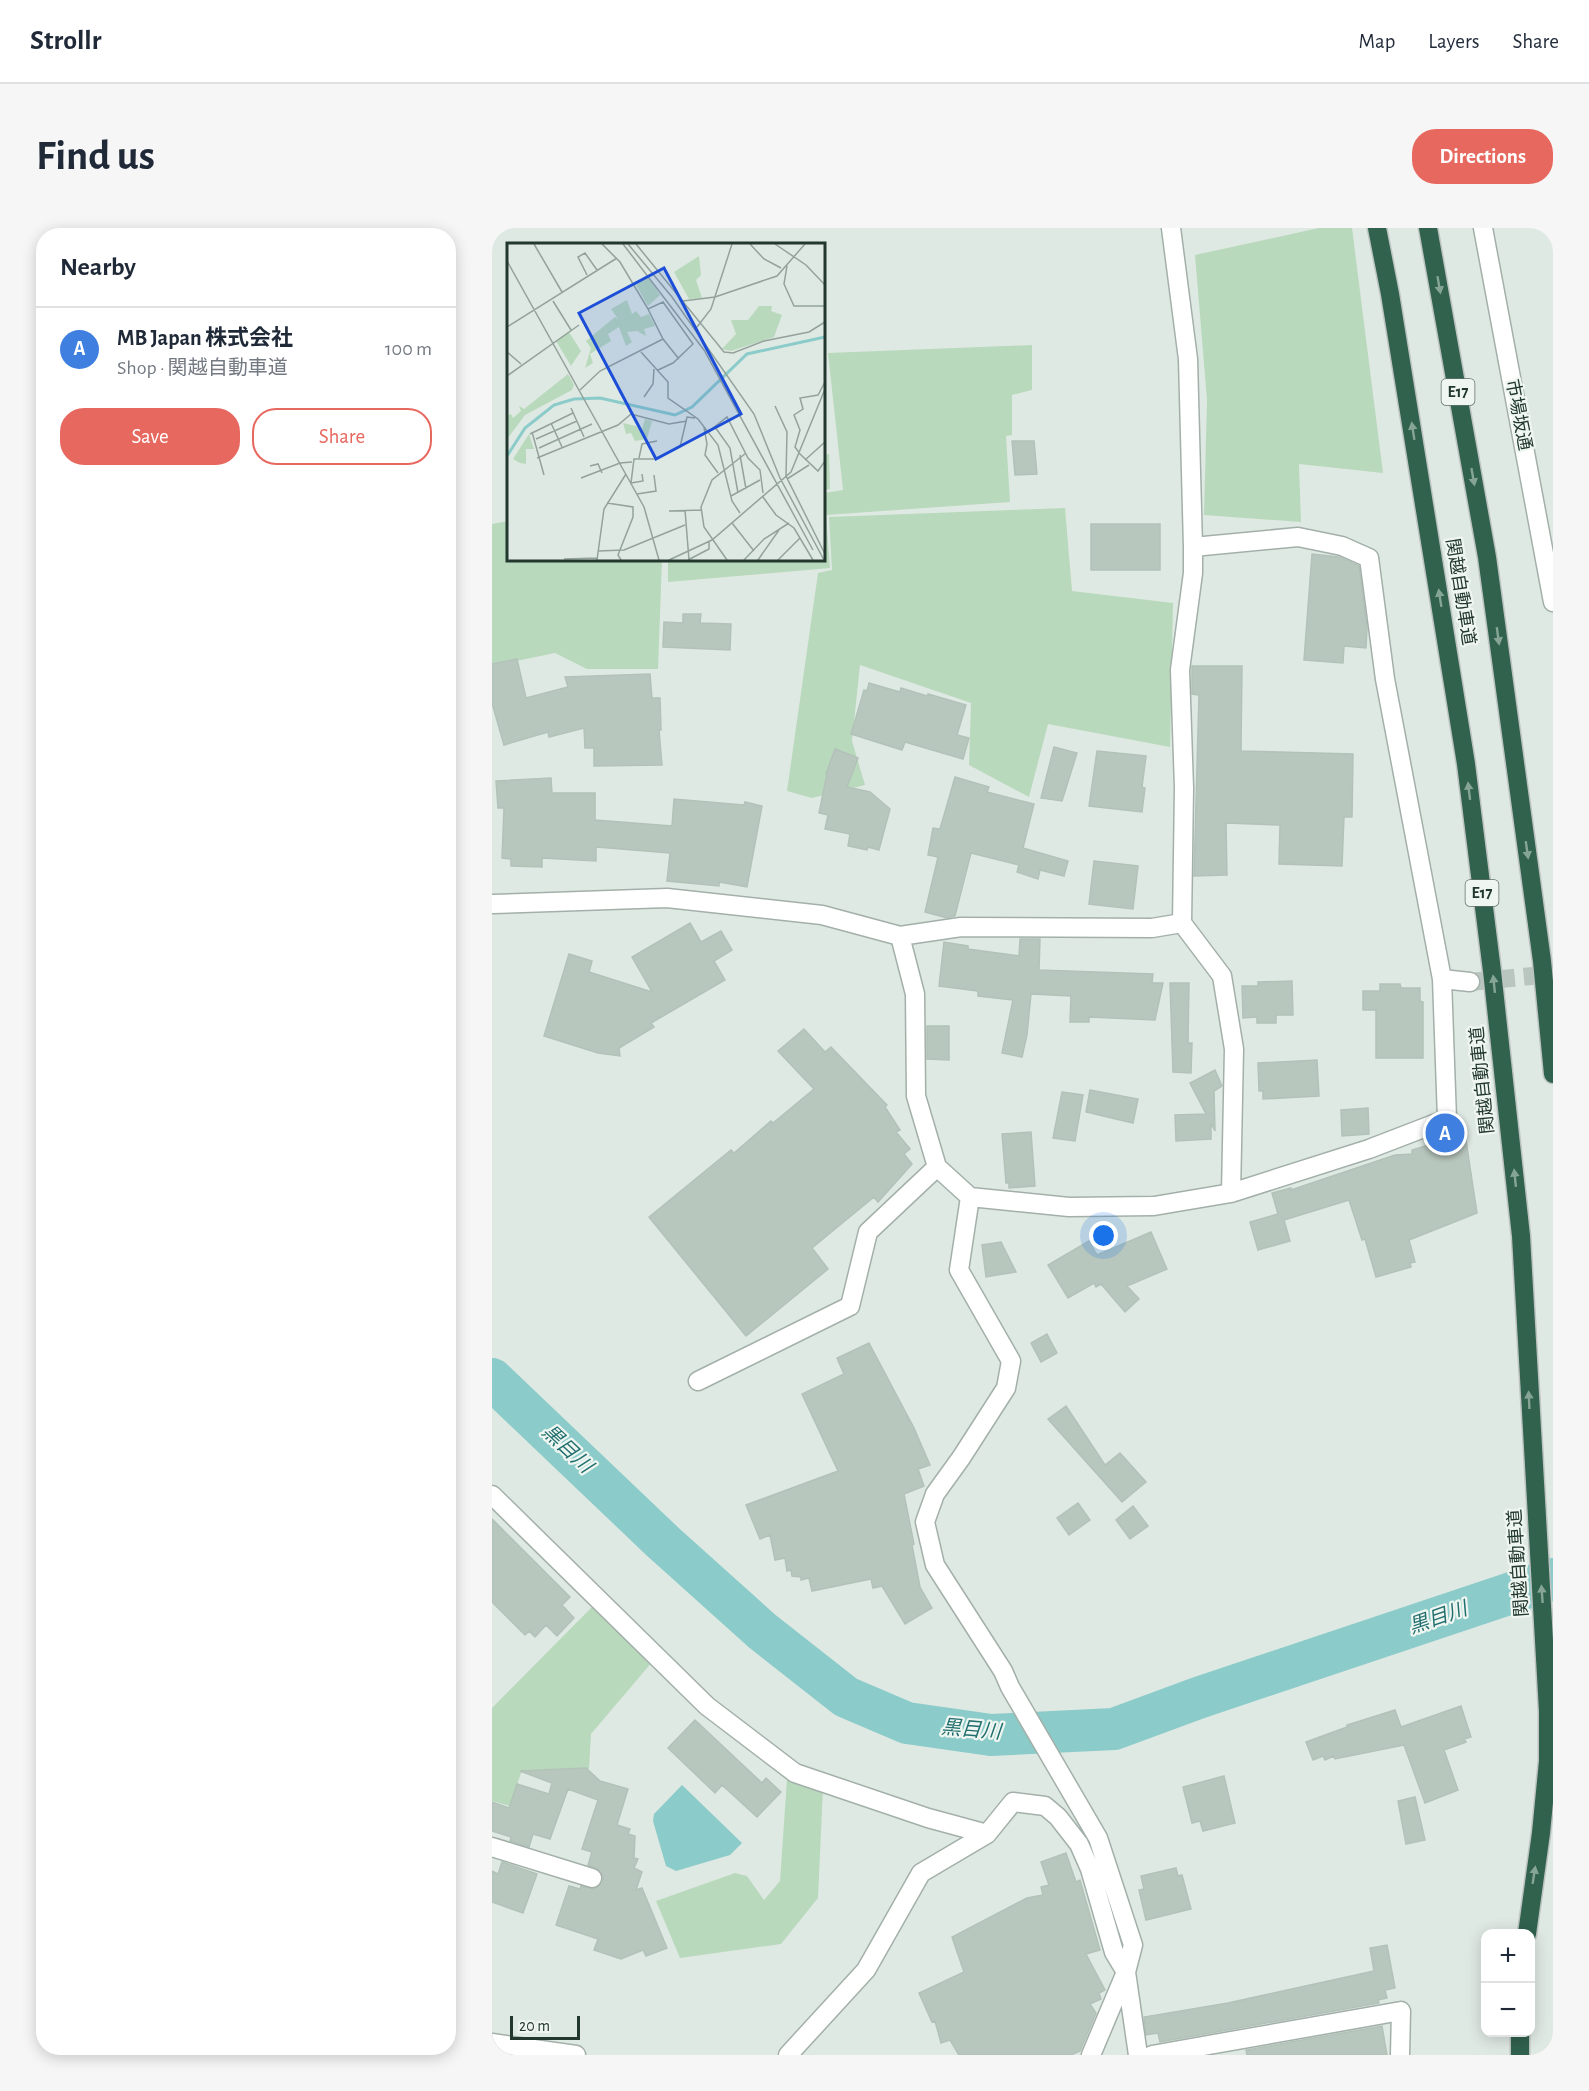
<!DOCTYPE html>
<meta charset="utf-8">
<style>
body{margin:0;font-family:"Alegreya Sans","Noto Sans JP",sans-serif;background:#f6f6f7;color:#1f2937}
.controls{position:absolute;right:18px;bottom:18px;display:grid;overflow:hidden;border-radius:12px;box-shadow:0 3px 15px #0003}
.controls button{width:54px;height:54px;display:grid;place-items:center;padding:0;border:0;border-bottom:2px solid #e0e1e3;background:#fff;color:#1f2937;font:30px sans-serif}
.scale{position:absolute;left:18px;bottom:15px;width:70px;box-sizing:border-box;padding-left:6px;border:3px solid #22382e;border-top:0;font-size:16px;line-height:21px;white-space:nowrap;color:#22382e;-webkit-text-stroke:4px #eff6f1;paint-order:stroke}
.you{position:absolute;left:612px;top:1008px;width:21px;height:21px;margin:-15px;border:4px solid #fff;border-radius:50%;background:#1a73e8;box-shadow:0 0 0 9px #1a73e833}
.badge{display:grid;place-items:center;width:39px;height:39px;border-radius:50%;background:#e7685f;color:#fff;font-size:20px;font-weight:700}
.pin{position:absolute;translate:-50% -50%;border:3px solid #fff;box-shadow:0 2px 6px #0006}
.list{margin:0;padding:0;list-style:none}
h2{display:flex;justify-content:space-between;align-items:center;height:78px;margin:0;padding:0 24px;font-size:26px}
h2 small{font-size:20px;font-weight:400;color:#747a83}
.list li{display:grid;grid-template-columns:39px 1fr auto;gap:18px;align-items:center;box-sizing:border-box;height:84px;padding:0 24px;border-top:2px solid #e0e1e3}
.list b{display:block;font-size:22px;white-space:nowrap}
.list p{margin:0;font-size:20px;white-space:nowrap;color:#747a83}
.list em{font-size:20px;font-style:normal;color:#747a83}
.actions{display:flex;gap:12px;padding:18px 24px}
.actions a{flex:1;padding:14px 0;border:2px solid #e7685f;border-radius:24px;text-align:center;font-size:21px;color:#e7685f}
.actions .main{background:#e7685f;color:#fff}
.map{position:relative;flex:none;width:1061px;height:1827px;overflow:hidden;border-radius:24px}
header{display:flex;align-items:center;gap:36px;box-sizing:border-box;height:84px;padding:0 30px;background:#fff;border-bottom:2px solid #e0e1e3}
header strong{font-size:28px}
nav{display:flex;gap:33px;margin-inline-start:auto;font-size:21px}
.intro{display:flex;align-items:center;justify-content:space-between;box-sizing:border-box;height:144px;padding:0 36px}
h1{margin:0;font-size:42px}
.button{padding:15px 27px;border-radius:24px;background:#e7685f;color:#fff;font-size:21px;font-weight:700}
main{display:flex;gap:36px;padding:0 36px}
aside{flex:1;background:#fff;border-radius:24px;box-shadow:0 3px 15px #0003}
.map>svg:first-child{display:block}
.green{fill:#b9d9bc}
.water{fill:#8bcbc9}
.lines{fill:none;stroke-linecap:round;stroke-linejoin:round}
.river{stroke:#8bcbc9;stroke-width:42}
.building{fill:#b8c7be;stroke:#b2c2b9;stroke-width:1.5}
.minor-tunnel{stroke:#b9c6bf;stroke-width:18;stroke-dasharray:18 9;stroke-linecap:butt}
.minor-casing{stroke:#a3b0a9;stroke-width:21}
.tertiary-casing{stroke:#a3b0a9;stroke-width:21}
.motorway-casing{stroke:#bdc3c0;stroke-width:21}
.minor{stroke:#fff;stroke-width:18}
.tertiary{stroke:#fff;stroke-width:18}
.motorway{stroke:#30624e;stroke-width:18}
.oneway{fill:#86a597}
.labels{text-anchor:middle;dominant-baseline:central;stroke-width:4.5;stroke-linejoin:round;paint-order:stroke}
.shield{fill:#eff6f1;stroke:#607168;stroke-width:1.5}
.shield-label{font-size:16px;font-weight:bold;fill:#22382e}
.street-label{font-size:18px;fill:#22382e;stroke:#eff6f1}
.water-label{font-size:20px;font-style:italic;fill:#216f6e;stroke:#eff6f1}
.inset-river{fill:none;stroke:#8bcbc9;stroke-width:3}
.inset-road{fill:none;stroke:#93a29b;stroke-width:1.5}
.view{fill:#1d4ed8;fill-opacity:0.15;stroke:#1d4ed8;stroke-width:3}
.inset-edge{fill:none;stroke:#22382e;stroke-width:3}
</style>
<header>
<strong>Strollr</strong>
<nav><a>Map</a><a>Layers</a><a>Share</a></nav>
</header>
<div class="intro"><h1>Find us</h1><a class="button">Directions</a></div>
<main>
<aside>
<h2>Nearby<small></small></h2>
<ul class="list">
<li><span class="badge" style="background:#3f7fe0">A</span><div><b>MB Japan 株式会社</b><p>Shop · 関越自動車道</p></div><em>100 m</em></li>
</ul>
<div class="actions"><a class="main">Save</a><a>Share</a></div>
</aside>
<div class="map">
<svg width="1061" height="1827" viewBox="0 0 1061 1827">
<rect width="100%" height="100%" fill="#dfe9e3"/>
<path class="green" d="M 827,0 L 860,0 L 891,245 L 807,236 L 809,294 L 712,287 L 715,172 L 703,27 Z
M 540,117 L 540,162 L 520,167 L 520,207 L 514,208 L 518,274 L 334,287 L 338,340 L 176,354 L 176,332 L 332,332 L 332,265 L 351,262 L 336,125 Z
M 337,226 L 338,261 L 332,262 L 332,227 Z
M 573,280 L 580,363 L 681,375 L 678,519 L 556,496 L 537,569 L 477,537 L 479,475 L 368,437 L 360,513 L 373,557 L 320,570 L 295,563 L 326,345 L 340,342 L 337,289 Z
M 16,293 L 16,332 L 170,332 L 166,441 L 95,441 L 63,425 L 0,438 L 0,296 Z
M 102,1377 L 161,1433 L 99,1506 L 97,1541 L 29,1545 L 18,1578 L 0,1573 L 0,1480 Z
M 295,1551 L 331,1560 L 326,1670 L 289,1716 L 188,1730 L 164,1673 L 243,1645 L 255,1648 L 272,1672 L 288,1653 Z"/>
<path class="water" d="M 190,1557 L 250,1615 L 238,1627 L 184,1643 L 174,1638 L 161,1593 L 162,1586 Z"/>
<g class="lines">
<path class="river" d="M 0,1151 L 171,1314 L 270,1403 L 354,1469 L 415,1495 L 499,1507 L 622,1501 L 706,1470 L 1061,1351"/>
</g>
<path class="building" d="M 520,213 L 542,213 L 545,246 L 523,247 Z
M 599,296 L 668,296 L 668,342 L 599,342 Z
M 820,326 L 847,329 L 867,338 L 875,400 L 874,420 L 852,418 L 851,435 L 812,432 Z
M 191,386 L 209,386 L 208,395 L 239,396 L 238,422 L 171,419 L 172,394 L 191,395 Z
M 25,431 L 34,470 L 76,459 L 73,449 L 158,446 L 160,470 L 168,470 L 169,502 L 167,502 L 170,537 L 102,538 L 102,520 L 93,520 L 92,500 L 57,509 L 56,504 L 12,517 L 0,475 L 0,436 Z
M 700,438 L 750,438 L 749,523 L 861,526 L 860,589 L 852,589 L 850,638 L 787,636 L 788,597 L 734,595 L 735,647 L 702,648 L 707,467 L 700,466 Z
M 377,455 L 408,464 L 409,460 L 435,468 L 436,466 L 474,477 L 465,507 L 477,510 L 471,531 L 413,514 L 410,522 L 359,506 L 372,462 L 375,463 Z
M 562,519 L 585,525 L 570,573 L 549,570 Z
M 343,521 L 366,530 L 355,559 L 378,564 L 398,581 L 387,622 L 376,619 L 375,622 L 356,618 L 358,606 L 333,601 L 336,587 L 327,585 L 335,546 L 334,546 Z
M 605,523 L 654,528 L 650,559 L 653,560 L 650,584 L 597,578 Z
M 463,549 L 497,559 L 495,564 L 542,576 L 531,620 L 576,633 L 572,648 L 548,642 L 546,651 L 525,644 L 527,637 L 479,625 L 463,688 L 455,690 L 433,684 L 446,629 L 436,627 L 441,600 L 448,601 Z
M 59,550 L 60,565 L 103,565 L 103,592 L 180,598 L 182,571 L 252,577 L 253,574 L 270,578 L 255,659 L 227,654 L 227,658 L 175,653 L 178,625 L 104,619 L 104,633 L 50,630 L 50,639 L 19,638 L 19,631 L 10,630 L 12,580 L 6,580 L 4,553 Z
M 602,633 L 646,638 L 641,681 L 597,676 Z
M 198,695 L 209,714 L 229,703 L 240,722 L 222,733 L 233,752 L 159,795 L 162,799 L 127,820 L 128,828 L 106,825 L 52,808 L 77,726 L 100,733 L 97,744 L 160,764 L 140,729 Z
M 528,711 L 548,711 L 547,742 L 661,746 L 660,755 L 671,755 L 663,792 L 597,789 L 597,794 L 578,794 L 579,768 L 539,766 L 535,807 L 530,829 L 510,825 L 521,772 L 486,768 L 486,763 L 447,758 L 452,714 L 476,718 L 476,721 L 527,728 Z
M 800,753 L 801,787 L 784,787 L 784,795 L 765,795 L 765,789 L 751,790 L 750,758 L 766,758 L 766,754 Z
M 678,755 L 697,755 L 696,815 L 700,815 L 699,845 L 681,844 Z
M 888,756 L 908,756 L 909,760 L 928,760 L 928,773 L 931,774 L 931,830 L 884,830 L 884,782 L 871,782 L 871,763 L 888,763 Z
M 435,798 L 457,798 L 457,832 L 435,831 Z
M 312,801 L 333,824 L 339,819 L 395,877 L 393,879 L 408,902 L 404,904 L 418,921 L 412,926 L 420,936 L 386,974 L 382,969 L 320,1020 L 336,1041 L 254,1108 L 157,989 L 239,922 L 242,925 L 279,893 L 281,895 L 322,861 L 286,823 Z
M 825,832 L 827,868 L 771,871 L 771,863 L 767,863 L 766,835 Z
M 723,842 L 730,858 L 722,863 L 723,903 L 719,895 L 719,911 L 684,913 L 683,887 L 714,886 L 698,855 Z
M 598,862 L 646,871 L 641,895 L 594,884 Z
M 570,864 L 591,867 L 583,913 L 561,910 Z
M 876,880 L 877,906 L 850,908 L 849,882 Z
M 539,904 L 543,958 L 517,960 L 517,955 L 514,955 L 510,906 Z
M 973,906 L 985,985 L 917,1012 L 923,1034 L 918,1035 L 919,1039 L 884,1049 L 873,1011 L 870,1012 L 857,972 L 792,992 L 798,1013 L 766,1022 L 758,994 L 786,986 L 780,965 L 799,960 L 799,962 L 903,927 L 920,926 L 920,922 Z
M 659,1004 L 675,1041 L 635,1058 L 647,1071 L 633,1084 L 609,1056 L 604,1059 L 602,1055 L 576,1070 L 556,1037 L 597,1013 L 605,1027 Z
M 509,1014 L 524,1044 L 494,1049 L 490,1017 Z
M 555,1106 L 565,1125 L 549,1134 L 539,1115 Z
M 377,1115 L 422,1200 L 438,1237 L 426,1241 L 432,1258 L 412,1266 L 422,1316 L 420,1317 L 428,1359 L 440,1380 L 413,1396 L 390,1358 L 381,1360 L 379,1351 L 320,1363 L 317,1350 L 309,1352 L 309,1349 L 300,1348 L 299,1342 L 295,1343 L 293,1330 L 283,1332 L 278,1307 L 268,1311 L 254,1277 L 346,1243 L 310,1166 L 352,1146 L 345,1130 Z
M 574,1178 L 613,1237 L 628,1225 L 654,1254 L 630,1274 L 556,1191 Z
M 586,1275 L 598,1292 L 577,1307 L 565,1290 Z
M 641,1278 L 656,1298 L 638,1311 L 624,1292 Z
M 0,1291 L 78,1369 L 70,1377 L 82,1390 L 65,1408 L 54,1397 L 43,1409 L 37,1403 L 33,1407 L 0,1374 Z
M 969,1478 L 979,1509 L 972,1511 L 974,1514 L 952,1522 L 966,1562 L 933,1575 L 912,1517 L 843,1531 L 842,1528 L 833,1532 L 831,1528 L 821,1532 L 814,1514 L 855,1499 L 855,1497 L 903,1482 L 909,1499 Z
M 203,1492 L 270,1555 L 274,1550 L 289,1564 L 265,1589 L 230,1557 L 223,1565 L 176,1520 Z
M 94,1540 L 108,1553 L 136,1561 L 125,1597 L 138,1601 L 136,1606 L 143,1608 L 142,1630 L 146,1631 L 142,1640 L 150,1644 L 144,1662 L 150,1660 L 175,1720 L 154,1728 L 151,1722 L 129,1731 L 102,1722 L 106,1711 L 64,1697 L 77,1658 L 88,1661 L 89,1658 L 102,1661 L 111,1654 L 111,1648 L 109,1643 L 96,1637 L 100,1624 L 90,1621 L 106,1572 L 76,1561 L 58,1611 L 41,1606 L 37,1619 L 18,1613 L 19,1609 L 0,1603 L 0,1574 L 17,1580 L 25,1556 L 57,1566 L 60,1555 L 28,1543 Z
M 732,1548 L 743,1595 L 711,1603 L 708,1593 L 700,1595 L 691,1559 Z
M 923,1569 L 933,1612 L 914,1616 L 906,1573 Z
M 574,1625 L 584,1654 L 588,1652 L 608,1722 L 594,1726 L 613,1762 L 607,1765 L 609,1771 L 598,1776 L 604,1785 L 588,1823 L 579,1827 L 467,1827 L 458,1812 L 449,1815 L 443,1793 L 440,1794 L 427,1765 L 472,1744 L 460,1709 L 535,1670 L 551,1667 L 549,1659 L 557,1657 L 549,1634 Z
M 10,1634 L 45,1646 L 31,1685 L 0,1674 L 0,1643 L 6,1646 Z
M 684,1640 L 686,1648 L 690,1647 L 699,1681 L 654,1692 L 647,1662 L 652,1661 L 649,1648 Z
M 895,1717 L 903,1760 L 893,1762 L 895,1770 L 886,1772 L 887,1775 L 668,1814 L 666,1805 L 654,1807 L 652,1789 L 736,1775 L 882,1743 L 878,1720 Z
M 890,1798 L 895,1827 L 755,1827 L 754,1822 Z"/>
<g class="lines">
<path class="minor-tunnel" d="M 978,754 L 1061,746"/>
<defs>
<path id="minor" d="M 701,319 L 701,345 L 688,442 L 692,560 L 690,695 L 730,748 L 742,821 L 739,965
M 0,676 L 175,670 L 330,687 L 408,708 L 469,699 L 660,700 L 690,695
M 408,708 L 423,766 L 424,868 L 445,939 L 478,969 L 577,979 L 662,978 L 739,965 L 877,921 L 955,891 L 950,751 L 893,451 L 877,330 L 850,318 L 806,309 L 701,319 L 696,131 L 679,0
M 950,751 L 978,754
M 478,969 L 467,1042 L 519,1133 L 514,1160 L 469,1230 L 443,1266 L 433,1294 L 443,1337 L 511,1443 L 518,1459 L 606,1610 L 641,1717 L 634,1744 L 599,1827
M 206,1153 L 358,1078 L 376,1004 L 445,939
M 0,1267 L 215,1478 L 303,1545 L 436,1590 L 495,1606
M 0,1619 L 100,1650
M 0,1815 L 84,1827
M 296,1827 L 374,1742 L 429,1645 L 495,1606 L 521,1574 L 553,1578 L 566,1589 L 587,1616 L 598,1641 L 622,1724 L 634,1744 L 646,1827
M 660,1827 L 909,1783 L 908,1827"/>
<path id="tertiary" d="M 991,0 L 1061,374"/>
<path id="motorway" d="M 885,0 L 898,66 L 974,536 L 1000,743 L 1029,1008 L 1056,1483 L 1056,1533 L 1049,1605 L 1035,1706
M 936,0 L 995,329 L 1050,733 L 1061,846
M 1028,1827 L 1028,1804"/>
</defs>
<use href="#minor" class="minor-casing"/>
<use href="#tertiary" class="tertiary-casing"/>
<use href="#motorway" class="motorway-casing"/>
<use href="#minor" class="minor"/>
<use href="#tertiary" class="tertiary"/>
<use href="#motorway" class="motorway"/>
</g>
<defs><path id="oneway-solid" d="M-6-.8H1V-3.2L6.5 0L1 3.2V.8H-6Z" transform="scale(1.5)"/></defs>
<g class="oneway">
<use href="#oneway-solid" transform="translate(947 57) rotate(80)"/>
<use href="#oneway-solid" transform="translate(921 203) rotate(-99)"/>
<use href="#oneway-solid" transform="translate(981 249) rotate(80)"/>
<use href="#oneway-solid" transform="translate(948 370) rotate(-99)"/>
<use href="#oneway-solid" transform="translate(1006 408) rotate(82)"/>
<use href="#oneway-solid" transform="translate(977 563) rotate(-97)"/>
<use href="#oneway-solid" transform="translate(1035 622) rotate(82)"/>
<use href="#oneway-solid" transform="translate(1002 756) rotate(-96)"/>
<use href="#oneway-solid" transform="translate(1023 950) rotate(-96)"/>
<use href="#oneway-solid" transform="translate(1037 1172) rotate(-93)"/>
<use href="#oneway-solid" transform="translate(1050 1366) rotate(-94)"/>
<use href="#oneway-solid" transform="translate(1042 1647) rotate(-81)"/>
</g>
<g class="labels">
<g class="shield">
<rect x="949.5" y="151" width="33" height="26" rx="4.5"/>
<rect x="973.5" y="652" width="33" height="26" rx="4.5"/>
</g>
<g class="shield-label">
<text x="966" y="164">E17</text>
<text x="990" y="665">E17</text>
</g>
<g class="street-label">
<text transform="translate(1026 187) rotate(79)">市場坂通</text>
<text transform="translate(968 364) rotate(81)">関越自動車道</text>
<text transform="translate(991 852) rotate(-96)">関越自動車道</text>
<text transform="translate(1027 1335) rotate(-94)">関越自動車道</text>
</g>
<g class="water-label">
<text transform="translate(75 1221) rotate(43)">黒目川</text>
<text transform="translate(946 1390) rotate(-19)">黒目川</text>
<text transform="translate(479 1502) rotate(5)">黒目川</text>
</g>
</g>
<g transform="translate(15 15)">
<rect width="318" height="318" fill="#dfe9e3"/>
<path d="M 192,13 L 194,32 L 189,37 L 195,55 L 182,56 L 167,29 ZM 140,33 L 153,52 L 141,63 L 129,42 ZM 120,57 L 125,71 L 129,68 L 134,74 L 142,71 L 148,83 L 137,86 L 139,93 L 130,88 L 120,89 L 125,99 L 119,103 L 112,84 L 101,91 L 104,98 L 83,111 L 86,120 L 78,125 L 84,105 L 79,98 L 108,74 L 111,76 L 104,66 ZM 252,63 L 265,63 L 264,68 L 275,72 L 267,94 L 224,108 L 215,106 L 229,91 L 224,77 L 241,77 ZM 62,89 L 74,108 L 64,123 L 49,98 ZM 61,131 L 67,142 L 65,147 L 18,172 L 0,196 L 0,173 L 4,171 L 6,175 L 14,168 L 12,163 L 17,166 ZM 138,176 L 145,178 L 140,196 L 128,198 L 124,190 L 119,191 L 116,180 L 129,183 L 134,190 ZM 22,191 L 27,206 L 19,206 L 19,221 L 13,220 L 6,216 Z" fill="#b9d9bc"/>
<path class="inset-river" d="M 0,213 L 18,185 L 47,162 L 67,156 L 93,155 L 168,172 L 185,164 L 240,111 L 318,94"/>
<path class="inset-road" d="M 27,1 L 55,49M 95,1 L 113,19 L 141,66 L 156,59 L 186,101 L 166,120 L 151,127M 116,1 L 197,107 L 306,307M 121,1 L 165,54 L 247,171 L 273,235 L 317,317M 129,1 L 217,109 L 226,110 L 257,98 L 302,89 L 318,79M 243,1 L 257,16 L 274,25M 268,1 L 299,22 L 318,42M 0,18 L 137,264 L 152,317M 280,23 L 277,41 L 287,63 L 318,63M 80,32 L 71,14 L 78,10 L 90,27M 46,58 L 64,87M 176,58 L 208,54 L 270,33 L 298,1M 141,66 L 156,96 L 172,116M 0,84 L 110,15M 190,84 L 204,66 L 225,1M 0,109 L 14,121M 134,109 L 161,139 L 161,155 L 191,176 L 211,202 L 225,258 L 233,270M 0,133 L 72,82M 318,139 L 311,152 L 293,155 L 296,166 L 287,172 L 293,187 L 288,204 L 293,211 L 311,228 L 318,218M 73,147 L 93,128 L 156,96M 137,154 L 146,141 L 147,126M 268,163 L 280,189 L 279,233 L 318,311M 64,165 L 77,194M 44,180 L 55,204M 197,184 L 200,201 L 198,212 L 211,230M 208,184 L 223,205 L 231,250M 25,189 L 37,232M 201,189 L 220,174 L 241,215 L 253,227 L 256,250M 23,191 L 66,170M 29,196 L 70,178M 32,205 L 85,181M 233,212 L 239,246M 30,215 L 111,182 L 124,171 L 162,181 L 180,178M 132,215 L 135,201 L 150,198M 298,217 L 318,199M 83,223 L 91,221 L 95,230M 135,231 L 136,238 L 124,240 L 127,216 L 148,216 L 173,204 L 180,174 L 188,175M 74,235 L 113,220 L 125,219M 280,236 L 302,222M 130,251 L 149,248 L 147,232M 224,253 L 253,237M 256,254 L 269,272 L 287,285 L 306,317M 100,260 L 126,264 L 126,274 L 111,312 L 114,317M 178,267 L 182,317M 162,268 L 194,267M 225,280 L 247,308M 91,308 L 117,307 L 178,282M 57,316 L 90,315M 90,317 L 97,266 L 119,231M 162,317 L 205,297 L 284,229 L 318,146M 181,317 L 202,306 L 202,299M 220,317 L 197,284 L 194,264 L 205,237 L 239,210M 237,317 L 257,296 L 282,280M 251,317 L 272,287M 271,317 L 293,295"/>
<path class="view" d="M 157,25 L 234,171 L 149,216 L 72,70 Z"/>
<rect width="318" height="318" class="inset-edge"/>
</g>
</svg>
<div class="controls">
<button>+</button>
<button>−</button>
</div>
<div class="scale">20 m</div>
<div class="you"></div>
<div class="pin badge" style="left:953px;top:905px;background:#3f7fe0">A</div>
</div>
</main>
